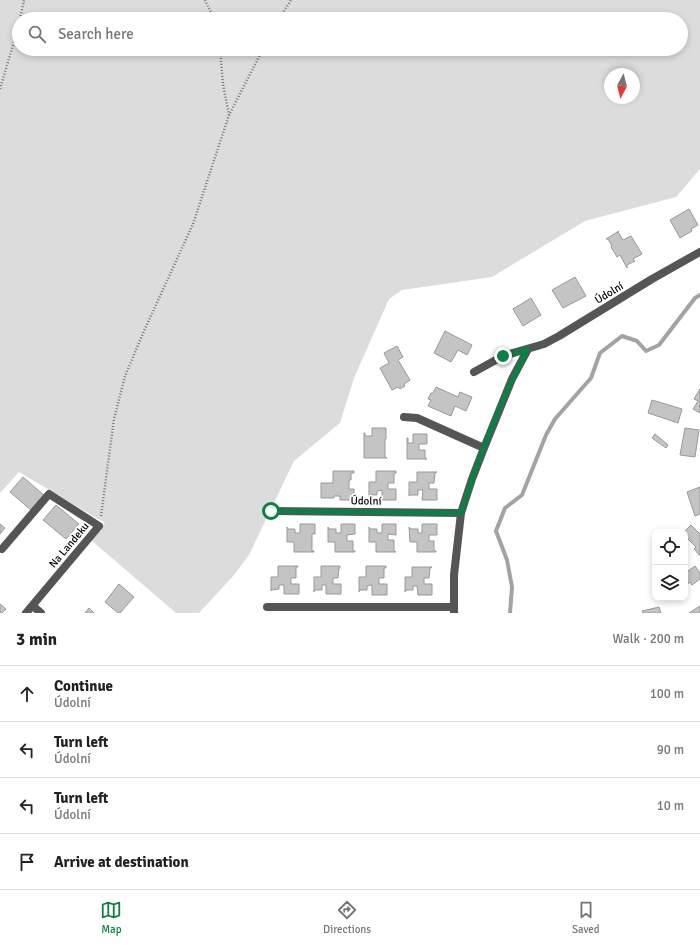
<!DOCTYPE html>
<meta charset="utf-8">
<style>
body{margin:0;font-family:Signika,sans-serif;background:#f2f2f2;color:#222}
.controls{position:absolute;right:12px;bottom:12px;display:grid;overflow:hidden;border-radius:8px;box-shadow:0 2px 6px #0003}
.controls button{width:36px;height:36px;display:grid;place-items:center;padding:0;border:0;border-bottom:1px solid #e0e0e0;background:#fff;color:#222;font:20px sans-serif}
.compass{position:absolute;left:604px;top:68px;width:36px;height:36px;border-radius:50%;background:#fff;box-shadow:0 2px 6px #0003;rotate:187deg}
.stop{position:absolute;width:12px;height:12px;margin:-9px;border:3px solid #0b8043;border-radius:50%;background:#fff}
.stop.end{background:#0b8043;border-color:#fff;box-shadow:0 1px 4px #0008}
.list{margin:0;padding:0;list-style:none}
h2{display:flex;justify-content:space-between;align-items:center;height:52px;margin:0;padding:0 16px;font-size:17px}
h2 small{font-size:13px;font-weight:400;color:#767676}
.list li{display:grid;grid-template-columns:26px 1fr auto;gap:12px;align-items:center;box-sizing:border-box;height:56px;padding:0 16px;border-top:1px solid #e0e0e0}
.list b{display:block;font-size:15px;white-space:nowrap}
.list p{margin:0;font-size:13px;white-space:nowrap;color:#767676}
.list em{font-size:13px;font-style:normal;color:#767676}
.icon{flex:none;width:22px;height:22px;fill:none;stroke:currentColor;stroke-width:2;stroke-linecap:round;stroke-linejoin:round}
.map{position:relative;flex:none;width:700px;height:613px;overflow:hidden}
.search{position:absolute;background:#fff;box-shadow:0 2px 6px #0003;left:12px;right:12px;top:12px;height:44px;display:flex;align-items:center;gap:10px;box-sizing:border-box;padding:0 14px;border-radius:22px;color:#767676;font-size:15px}
.sheet{height:276px;background:#fff}
nav{display:flex;justify-content:space-around;align-items:center;box-sizing:border-box;height:56px;border-top:1px solid #e0e0e0;background:#fff;font-size:11px;color:#767676}
nav a{display:grid;justify-items:center;gap:2px}
nav .on{color:#0b8043}
.map>svg:first-child{display:block}
.green{fill:#dcdcdc;fill-rule:evenodd}
.lines{fill:none;stroke-linecap:round;stroke-linejoin:round}
.stream{stroke:#a3a3a3;stroke-width:4}
.building{fill:#c4c4c4;stroke:#999}
.path{stroke:#777;stroke-width:2.5;stroke-dasharray:1 2;stroke-linecap:butt}
.minor{stroke:#555;stroke-width:8}
.route{stroke:#0b8043;stroke-width:5}
.labels{text-anchor:middle;dominant-baseline:central;stroke-width:3.5;stroke-linejoin:round;paint-order:stroke}
.street-label{font-size:11px;fill:#000;stroke:#fff}
</style>
<div class="map">
<svg width="700" height="613" viewBox="0 0 700 613">
<rect width="100%" height="100%" fill="#fff"/>
<path class="green" d="M 0,0 L 700,0 L 700,169 L 676,197 L 585,221 L 492,277 L 402,290 L 389,299 L 354,378 L 340,423 L 294,461 L 249,555 L 234,575 L 199,613 L 176,613 L 91,540 L 105,523 L 19,472 L 0,493 ZM 19,19 L 681,19 L 681,49 L 19,49 ZM 610,74 L 634,74 L 634,98 L 610,98 Z"/>
<g class="lines">
<path class="stream" d="M 510,613 L 512,587 L 507,560 L 496,531 L 505,508 L 522,495 L 546,435 L 555,419 L 591,378 L 600,353 L 622,336 L 637,341 L 646,351 L 659,345 L 695,298 L 700,295"/>
</g>
<path class="building" d="M 689,209 L 698,225 L 691,229 L 692,231 L 680,238 L 670,220 Z
M 619,231 L 618,232 L 623,240 L 631,236 L 642,254 L 633,259 L 635,261 L 627,265 L 627,268 L 620,255 L 617,257 L 611,247 L 612,246 L 608,239 L 606,239 Z
M 575,277 L 586,296 L 563,308 L 552,290 Z
M 531,298 L 541,315 L 523,326 L 513,309 Z
M 445,331 L 472,345 L 467,355 L 458,350 L 451,362 L 434,353 Z
M 397,346 L 403,357 L 398,360 L 410,380 L 404,384 L 405,386 L 400,389 L 398,387 L 392,390 L 380,368 L 389,363 L 384,353 Z
M 436,387 L 458,397 L 460,392 L 472,397 L 466,411 L 455,406 L 451,416 L 428,406 L 431,400 L 428,399 L 431,393 L 433,393 Z
M 700,389 L 700,413 L 693,409 L 698,401 L 694,399 Z
M 652,400 L 682,409 L 678,423 L 648,413 Z
M 372,428 L 386,428 L 386,439 L 385,439 L 385,457 L 387,458 L 364,458 L 364,433 L 365,433 L 365,436 L 372,436 Z
M 685,428 L 699,430 L 695,457 L 680,455 Z
M 413,434 L 427,434 L 427,444 L 419,444 L 419,450 L 425,450 L 425,457 L 427,459 L 407,459 L 407,438 L 408,438 L 408,443 L 413,443 Z
M 655,434 L 668,445 L 666,448 L 652,438 Z
M 333,471 L 354,471 L 354,473 L 351,473 L 351,480 L 349,480 L 349,489 L 354,489 L 354,500 L 340,500 L 340,496 L 334,496 L 334,498 L 321,498 L 321,483 L 333,483 Z
M 376,471 L 396,471 L 396,473 L 394,473 L 394,483 L 388,483 L 388,489 L 396,489 L 396,500 L 382,500 L 382,490 L 377,491 L 377,495 L 370,495 L 369,497 L 369,482 L 376,482 Z
M 417,472 L 437,472 L 435,473 L 434,483 L 429,483 L 429,489 L 437,489 L 437,500 L 422,500 L 423,490 L 418,490 L 418,495 L 410,495 L 409,496 L 409,482 L 417,482 Z
M 23,477 L 45,496 L 32,511 L 10,492 Z
M 700,487 L 700,514 L 695,516 L 687,492 Z
M 56,505 L 79,524 L 66,539 L 43,520 Z
M 0,524 L 5,528 L 0,534 Z
M 300,524 L 315,524 L 315,534 L 312,534 L 312,551 L 314,551 L 314,552 L 294,552 L 294,542 L 287,542 L 287,527 L 288,529 L 295,529 L 295,533 L 300,533 Z
M 341,524 L 355,524 L 355,534 L 347,535 L 347,541 L 353,541 L 353,551 L 355,551 L 355,552 L 335,552 L 335,542 L 328,542 L 328,527 L 329,529 L 336,529 L 336,533 L 341,533 Z
M 382,524 L 396,524 L 396,535 L 388,534 L 388,540 L 394,540 L 394,551 L 396,552 L 376,552 L 376,542 L 369,542 L 369,527 L 370,529 L 377,529 L 377,533 L 382,533 Z
M 422,524 L 437,524 L 437,535 L 429,535 L 429,541 L 434,541 L 434,551 L 436,551 L 436,552 L 417,552 L 417,542 L 410,542 L 409,527 L 411,529 L 418,529 L 418,533 L 422,533 Z
M 691,525 L 700,534 L 700,556 L 694,549 L 696,547 L 685,536 L 684,532 Z
M 278,566 L 298,566 L 298,567 L 296,567 L 296,578 L 291,578 L 291,584 L 299,584 L 299,594 L 284,594 L 284,585 L 279,585 L 279,589 L 272,590 L 271,591 L 271,577 L 278,577 Z
M 321,566 L 340,566 L 340,568 L 339,568 L 338,578 L 333,578 L 333,584 L 341,584 L 341,594 L 326,594 L 326,585 L 322,585 L 322,590 L 314,590 L 314,592 L 314,577 L 321,577 Z
M 366,566 L 386,566 L 386,568 L 384,568 L 384,578 L 379,578 L 379,584 L 387,584 L 387,595 L 372,595 L 372,585 L 367,586 L 367,590 L 360,590 L 359,592 L 359,577 L 366,577 Z
M 695,566 L 700,573 L 700,579 L 692,585 L 690,582 L 685,586 L 685,573 Z
M 412,567 L 432,567 L 431,568 L 430,568 L 429,578 L 424,578 L 424,584 L 432,584 L 432,595 L 418,595 L 417,586 L 413,586 L 413,590 L 406,590 L 405,592 L 405,577 L 412,577 Z
M 119,584 L 134,597 L 120,613 L 118,613 L 105,602 Z
M 0,604 L 6,609 L 2,613 L 0,613 Z
M 700,606 L 700,613 L 689,613 Z
M 659,607 L 661,613 L 643,613 L 642,611 Z
M 89,608 L 94,613 L 85,613 Z"/>
<g class="lines">
<path class="path" d="M 205,0 L 214,19
M 20,19 L 24,0
M 279,19 L 291,0
M 220,49 L 223,84 L 229,115
M 0,89 L 19,25
M 101,516 L 114,419 L 125,376 L 144,331 L 193,224 L 229,115 L 263,49"/>
<path class="minor" d="M 474,372 L 503,356 L 544,344 L 559,336 L 652,279 L 700,252
M 404,417 L 417,418 L 484,448 L 472,479 L 461,513 L 454,575 L 454,613
M 484,448 L 512,379 L 528,349
M 271,511 L 461,513
M 2,549 L 49,494 L 99,526 L 26,613
M 33,606 L 41,613
M 267,607 L 454,607"/>
</g>
<g class="lines">
<path class="route" d="M 271,511 L 461,513 C 479,457 500,401 528,349 L 503,356"/>
</g>
<g class="labels">
<g class="street-label">
<text transform="translate(609 293) rotate(-31)">Údolní</text>
<text transform="translate(366 501) rotate(1)">Údolní</text>
<text transform="translate(69 545) rotate(-50)">Na Landeku</text>
</g>
</g>
</svg>
<div class="controls">
<button><svg class="icon" aria-label="locate" viewBox="0 0 24 24"><circle cx="12" cy="12" r="6"/><path d="M12 2v4M12 18v4M2 12h4M18 12h4"/></svg></button>
<button><svg class="icon" aria-label="layers" viewBox="0 0 24 24"><path d="M12 4l9 5-9 5-9-5zM3 14l9 5 9-5"/></svg></button>
</div>
<svg class="compass" viewBox="-18 -18 36 36"><path d="M0-13l5 13h-10z" fill="#e53935"/><path d="M0 13l5-13h-10z" fill="#767676"/></svg>
<div class="stop" style="left:271px;top:511px"></div>
<div class="stop end" style="left:503px;top:356px"></div>
<div class="search"><svg class="icon" aria-label="search" viewBox="0 0 24 24"><circle cx="10" cy="10" r="6"/><path d="M15 15l6 6"/></svg>Search here</div>
</div>
<section class="sheet">
<h2>3 min<small>Walk · 200 m</small></h2>
<ul class="list">
<li><svg class="icon" aria-label="ahead" viewBox="0 0 24 24"><path d="M12 20V5M6 11l6-6 6 6"/></svg><div><b>Continue</b><p>Údolní</p></div><em>100 m</em></li>
<li><svg class="icon" aria-label="left" viewBox="0 0 24 24"><path d="M17 20v-9H6M10 6l-5 5 5 5"/></svg><div><b>Turn left</b><p>Údolní</p></div><em>90 m</em></li>
<li><svg class="icon" aria-label="left" viewBox="0 0 24 24"><path d="M17 20v-9H6M10 6l-5 5 5 5"/></svg><div><b>Turn left</b><p>Údolní</p></div><em>10 m</em></li>
<li><svg class="icon" aria-label="arrive" viewBox="0 0 24 24"><path d="M6 21V4h12l-3 4 3 4H6"/></svg><div><b>Arrive at destination</b></div></li>
</ul>
</section>
<nav>
<a class="on"><svg class="icon" aria-label="map" viewBox="0 0 24 24"><path d="M3 6l6-2 6 2 6-2v14l-6 2-6-2-6 2zM9 4v14M15 6v14"/></svg>Map</a>
<a><svg class="icon" aria-label="directions" viewBox="0 0 24 24"><path d="M12 3l9 9-9 9-9-9zM9 14v-3h6M13 9l2 2-2 2"/></svg>Directions</a>
<a><svg class="icon" aria-label="saved" viewBox="0 0 24 24"><path d="M7 4h10v16l-5-4-5 4z"/></svg>Saved</a>
</nav>
